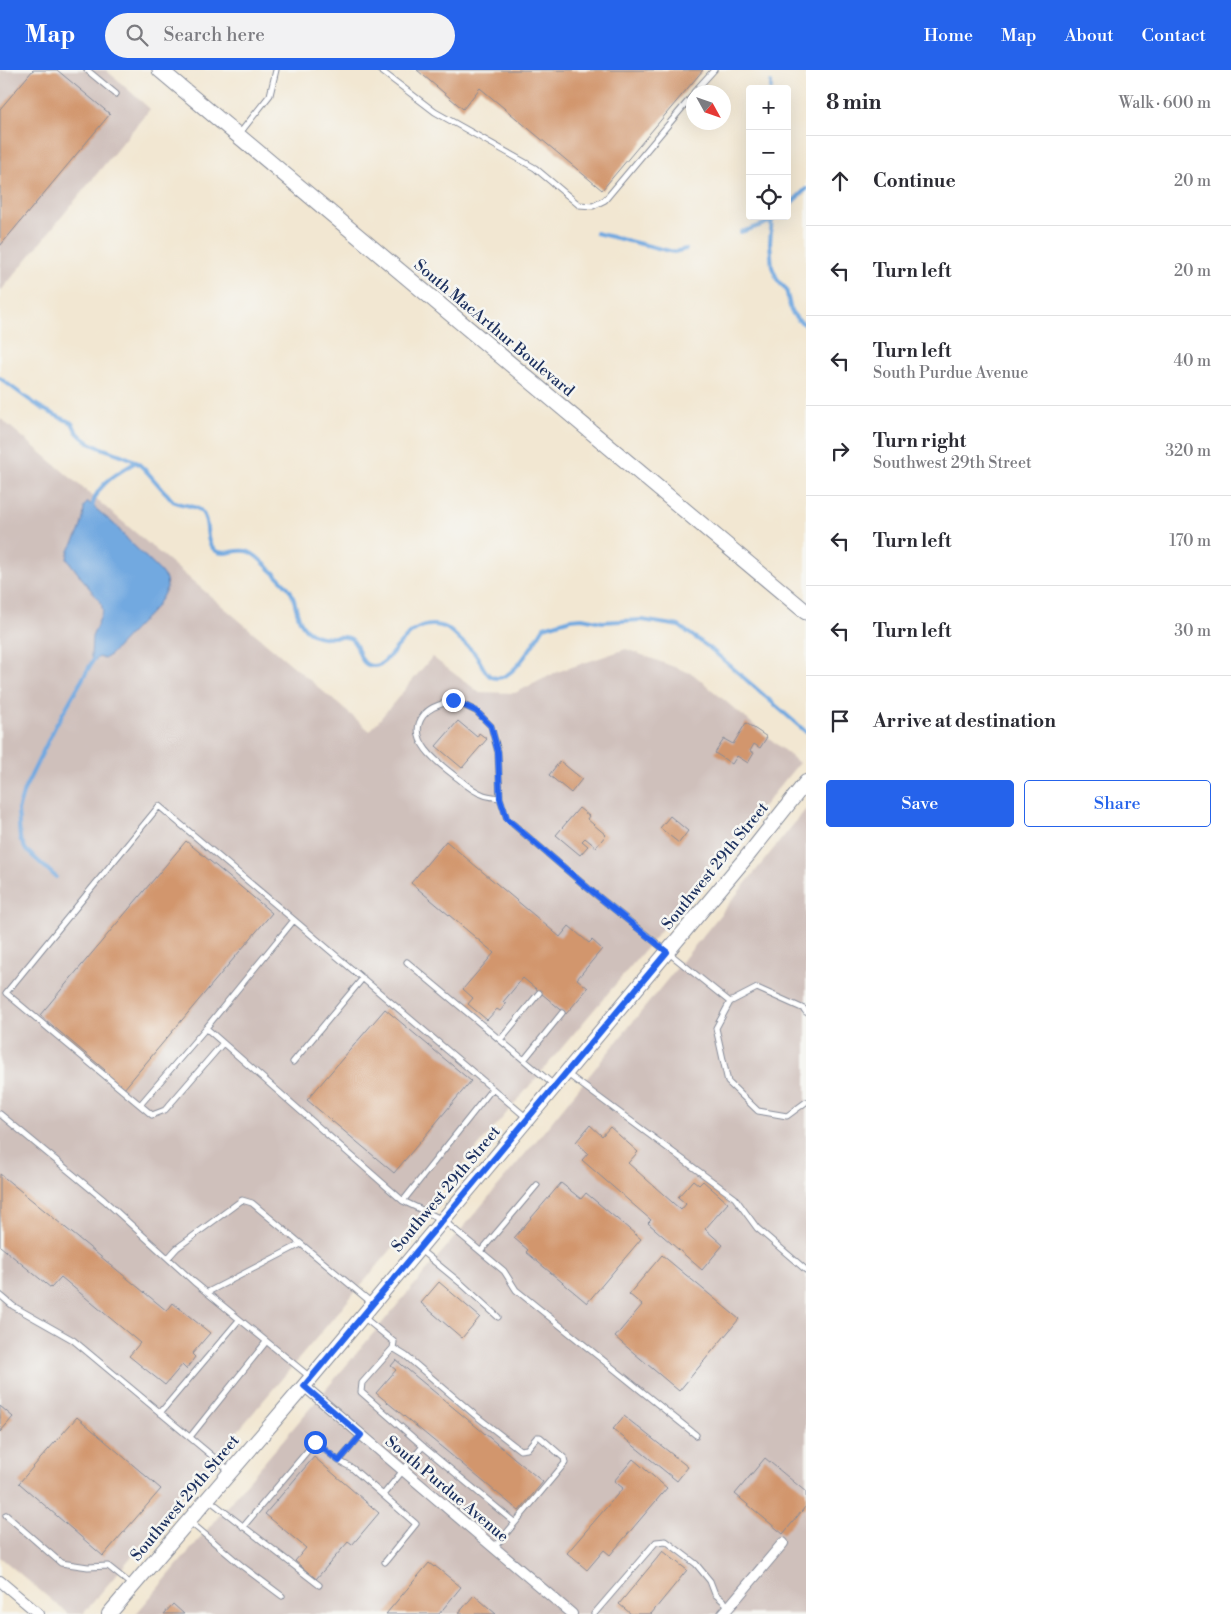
<!DOCTYPE html>
<meta charset="utf-8">
<style>
body{margin:0;font-family:"Libre Bodoni",serif;background:#f2f2f3;color:#2b2b33}
.controls{position:absolute;right:15px;top:15px;display:grid;overflow:hidden;border-radius:5px;box-shadow:0 5px 20px #0002}
.controls button{width:45px;height:45px;display:grid;place-items:center;padding:0;border:0;border-bottom:1px solid #e1e1e2;background:#fff;color:#2b2b33;font:25px sans-serif}
.compass{position:absolute;left:686px;top:15px;width:45px;height:45px;border-radius:50%;background:#fff;box-shadow:0 5px 20px #0002;rotate:130deg}
.stop{position:absolute;width:15px;height:15px;margin:-11px;border:4px solid #2563eb;border-radius:50%;background:#fff}
.stop.end{background:#2563eb;border-color:#fff;box-shadow:0 1px 5px #0008}
.list{margin:0;padding:0;list-style:none}
h2{display:flex;justify-content:space-between;align-items:center;height:65px;margin:0;padding:0 20px;font-size:21px}
h2 small{font-size:16px;font-weight:400;color:#7c7c81}
.list li{display:grid;grid-template-columns:32px 1fr auto;gap:15px;align-items:center;box-sizing:border-box;height:90px;padding:0 20px;border-top:1px solid #e1e1e2}
.list b{display:block;font-size:19px;white-space:nowrap}
.list p{margin:0;font-size:16px;white-space:nowrap;color:#7c7c81}
.list em{font-size:16px;font-style:normal;color:#7c7c81}
.actions{display:flex;gap:10px;padding:15px 20px}
.actions a{flex:1;padding:11px 0;border:1px solid #2563eb;border-radius:5px;text-align:center;font-size:18px;color:#2563eb}
.actions .main{background:#2563eb;color:#fff}
.icon{flex:none;width:28px;height:28px;fill:none;stroke:currentColor;stroke-width:2;stroke-linecap:round;stroke-linejoin:round}
.map{position:relative;flex:none;width:806px;height:1544px;overflow:hidden}
header{display:flex;align-items:center;gap:30px;box-sizing:border-box;height:70px;padding:0 25px;background:#2563eb;color:#fff}
header strong{font-size:24px}
nav{display:flex;gap:28px;margin-inline-start:auto;font-size:18px}
.search{width:350px;height:45px;background:#f2f2f3;display:flex;align-items:center;gap:12px;box-sizing:border-box;padding:0 18px;border-radius:28px;color:#7c7c81;font-size:19px}
main{display:flex}
aside{flex:1;background:#fff}
.map>svg:first-child{display:block}
.industrial{fill:#cfc0bb}
.water{fill:#72a9e0;stroke:#466c9f}
.lines{fill:none;stroke-linecap:round;stroke-linejoin:round}
.stream{stroke:#72a9e0;stroke-width:4}
.building{fill:#d2966d}
.service-casing{stroke:#868b98;stroke-width:7}
.minor-casing{stroke:#868b98;stroke-width:12}
.tertiary-casing{stroke:#868b98;stroke-width:16}
.secondary-casing{stroke:#868b98;stroke-width:17}
.service{stroke:#fff;stroke-width:5}
.minor{stroke:#fff;stroke-width:10}
.tertiary{stroke:#fff;stroke-width:14}
.secondary{stroke:#fff;stroke-width:15}
.route{stroke:#2563eb;stroke-width:6}
.labels{text-anchor:middle;dominant-baseline:central;stroke-width:5;stroke-linejoin:round;paint-order:stroke}
.street-label{font-size:16px;fill:#1b2f5e;stroke:#f6f6f2}
</style>
<header>
<strong>Map</strong>
<div class="search"><svg class="icon" aria-label="search" viewBox="0 0 24 24"><circle cx="10" cy="10" r="6"/><path d="M15 15l6 6"/></svg>Search here</div>
<nav><a>Home</a><a>Map</a><a>About</a><a>Contact</a></nav>
</header>
<main>
<div class="map">
<svg width="806" height="1544" viewBox="0 0 806 1544">
<rect width="100%" height="100%" fill="#f6f6f2"/>
<filter id="ink" filterUnits="userSpaceOnUse"><feTurbulence type="fractalNoise" baseFrequency=".02" numOctaves="2"/><feDisplacementMap in="SourceGraphic" scale="10" xChannelSelector="R" yChannelSelector="G"/><feConvolveMatrix kernelMatrix="1 2 1 2 8 2 1 2 1" color-interpolation-filters="sRGB"/></filter>
<filter id="wash" filterUnits="userSpaceOnUse"><feTurbulence type="fractalNoise" baseFrequency=".0096" numOctaves="4" result="noise"/><feDisplacementMap in="SourceGraphic" scale="20" xChannelSelector="R" yChannelSelector="G"/><feGaussianBlur stdDeviation="1.12" result="paint"/><feColorMatrix in="noise" values="0 0 0 0 0 0 0 0 0 0 0 0 0 0 0 0 0 1.4 0 .05"/><feComposite in="paint" operator="in"/></filter>
<g filter="url(#wash)">
<rect width="100%" height="100%" fill="#f2e7d2"/>
<path class="industrial" d="M 0,0 L 106,0 L 150,39 L 0,222 Z
M 0,348 L 370,661 L 432,587 L 479,622 L 515,623 L 557,602 L 626,579 L 693,604 L 799,693 L 642,883 L 83,1544 L 68,1544 L 0,1487 Z
M 806,739 L 806,1544 L 136,1544 L 536,1071 Z"/>
<path class="water" d="M 88,432 L 115,455 L 129,471 L 160,501 L 166,509 L 167,517 L 162,527 L 155,538 L 109,586 L 104,589 L 99,587 L 94,591 L 91,587 L 92,567 L 103,541 L 101,533 L 67,489 C 68,479 74,473 78,464 C 82,455 84,446 84,436 Z"/>
<g class="lines">
<path class="stream" d="M 771,13 L 771,19
M 787,137 L 806,119
M 772,146 L 770,173 L 772,197 L 778,211 L 786,219 L 791,241 L 798,250 L 806,255
M 741,162 C 752,158 770,154 778,146
M 596,163 L 674,182 L 686,179
M 0,308 C 13,318 26,328 40,337 C 49,343 60,347 70,352 C 74,354 74,357 76,361 C 80,366 85,370 90,373 C 104,381 122,383 136,392 C 148,400 156,414 167,424 C 169,426 172,431 175,432 C 183,436 192,434 200,440 C 212,451 202,472 216,481 C 226,487 238,477 249,482 C 257,485 265,495 272,501 C 278,507 285,513 290,520 C 298,534 295,554 311,563 C 324,572 343,563 351,569 C 361,576 357,595 373,596 C 393,597 404,547 441,556 C 448,557 454,564 459,569 C 464,574 471,578 475,584 C 481,591 483,601 490,606 C 510,619 536,569 544,557 L 571,549 L 582,548 L 602,552 L 642,550 L 679,556 L 711,579 L 806,662
M 92,439 C 94,415 118,403 136,392
M 56,807 L 26,780 L 20,768 L 18,740 L 24,720 L 55,657 L 95,587"/>
</g>
<g id="blocks">
<path class="building" d="M 33,0 L 57,0 L 110,44 L 0,176 L 0,39 Z
M 417,0 L 703,0 L 602,120 L 480,18 L 463,39 Z
M 458,651 L 477,667 L 479,663 L 487,669 L 462,698 L 436,676 Z
M 746,653 L 767,667 L 760,678 L 754,674 L 750,681 L 754,683 L 748,693 L 737,686 L 732,694 L 715,683 L 724,669 L 733,674 Z
M 560,691 L 582,709 L 571,723 L 549,705 Z
M 579,738 L 589,746 L 587,749 L 606,765 L 596,777 L 585,768 L 582,771 L 588,776 L 580,785 L 556,765 Z
M 670,746 L 688,761 L 679,773 L 660,758 Z
M 186,771 L 272,843 L 124,1019 L 103,1002 L 105,1000 L 40,945 Z
M 446,771 L 560,867 L 569,856 L 589,873 L 592,870 L 602,879 L 577,909 L 588,918 L 566,944 L 523,908 L 503,932 L 506,934 L 500,941 L 497,939 L 487,950 L 468,934 L 473,928 L 463,919 L 494,883 L 411,813 Z
M 385,939 L 471,1011 L 394,1103 L 307,1030 Z
M 590,1055 L 602,1066 L 610,1057 L 638,1082 L 628,1093 L 681,1140 L 686,1134 L 678,1127 L 693,1110 L 699,1115 L 703,1111 L 728,1133 L 705,1159 L 723,1175 L 702,1200 L 648,1153 L 651,1150 L 582,1090 L 588,1083 L 576,1072 Z
M 0,1104 L 167,1241 L 173,1233 L 210,1263 L 192,1284 L 195,1287 L 186,1299 L 182,1295 L 165,1315 L 129,1286 L 140,1273 L 61,1207 L 51,1218 L 0,1176 Z
M 561,1113 L 581,1129 L 586,1123 L 641,1169 L 587,1233 L 526,1182 L 528,1180 L 514,1168 Z
M 662,1185 L 739,1249 L 679,1321 L 615,1267 L 642,1235 L 629,1224 Z
M 439,1212 L 480,1247 L 462,1268 L 421,1233 Z
M 396,1290 L 543,1412 L 519,1441 L 376,1323 L 396,1300 L 391,1296 Z
M 0,1336 L 13,1347 L 0,1362 Z
M 624,1346 L 688,1397 L 677,1411 L 613,1359 Z
M 77,1347 L 161,1419 L 103,1486 L 19,1413 Z
M 314,1387 L 379,1443 L 352,1475 L 348,1472 L 316,1509 L 295,1491 L 306,1478 L 265,1444 Z
M 765,1388 L 806,1422 L 806,1436 L 783,1464 L 735,1424 Z
M 633,1389 L 667,1418 L 610,1485 L 604,1480 L 587,1500 L 567,1483 L 623,1418 L 614,1411 Z
M 663,1481 L 687,1500 L 651,1544 L 631,1544 L 619,1534 Z
M 429,1493 L 434,1497 L 435,1496 L 461,1517 L 439,1544 L 386,1544 Z
M 474,1525 L 496,1544 L 458,1544 Z
M 173,1534 L 184,1544 L 164,1544 Z"/>
</g>
</g>
<g filter="url(#ink)">
<use href="#blocks" fill-opacity="0" stroke="#868b98" stroke-width="1"/>
<g class="lines">
<defs>
<path id="service" d="M 87,0 L 116,24
M 380,0 L 435,42 L 535,98 L 579,135 L 593,136 L 605,130 L 694,24
M 694,22 L 714,0
M 240,63 L 270,25 L 276,0
M 500,728 C 495,727 489,727 484,725 C 475,722 466,715 459,709 C 442,696 405,671 423,646 C 430,636 443,634 453,630 L 476,641 L 491,656 L 498,682 L 500,728 L 507,749 L 589,819 L 730,932
M 407,892 L 555,1016
M 806,942 L 804,939 L 757,918 L 730,932 L 716,958 L 728,1012 L 758,1041 L 787,1046 L 806,1032
M 500,970 L 539,923
M 223,973 L 165,1040 L 152,1045 L 6,923 L 159,736 L 294,850
M 524,990 L 562,943
M 293,992 L 363,908
M 566,1003 L 735,1128 L 757,1158 L 806,1200
M 140,1035 L 206,958
M 0,1044 L 104,1130 L 194,1212 L 310,1307
M 527,1048 L 294,850 L 206,958 L 403,1131 L 443,1150 L 504,1201 L 516,1220 L 696,1365
M 403,1131 L 492,1019
M 419,1179 L 463,1215 L 498,1247
M 481,1181 L 537,1115
M 168,1188 L 177,1178 L 242,1130 L 252,1133 L 372,1233
M 208,1222 L 301,1174
M 0,1225 L 13,1236 L 73,1270 L 229,1400
M 362,1246 L 394,1272 L 393,1278 L 362,1313 L 361,1322 L 425,1378 L 514,1452
M 393,1278 L 406,1286 L 475,1345 L 520,1380 L 527,1379 L 537,1367 L 540,1367 L 564,1388 L 565,1393 L 494,1478
M 160,1343 L 239,1250
M 190,1367 L 266,1272
M 339,1391 L 361,1365
M 383,1425 L 423,1376
M 208,1429 L 319,1515
M 6,1445 L 61,1493 L 88,1497 L 108,1496 L 133,1516
M 189,1451 L 242,1496 L 282,1526
M 243,1457 L 315,1372 L 339,1391 L 352,1398 L 416,1454 L 385,1492
M 594,1544 L 656,1472 L 666,1471 L 696,1494 L 710,1511 L 715,1524 L 729,1536"/>
<path id="minor" d="M 304,1316 L 572,1544
M 0,1511 L 39,1544
M 723,1544 L 783,1473"/>
<path id="tertiary" d="M 109,1544 L 304,1316 L 749,784 L 806,712"/>
<path id="secondary" d="M 160,0 L 806,542"/>
</defs>
<use href="#service" class="service-casing"/>
<use href="#minor" class="minor-casing"/>
<use href="#tertiary" class="tertiary-casing"/>
<use href="#secondary" class="secondary-casing"/>
<use href="#service" class="service"/>
<use href="#minor" class="minor"/>
<use href="#tertiary" class="tertiary"/>
<use href="#secondary" class="secondary"/>
</g>
</g>
<g class="lines" filter="url(#ink)">
<path class="route" d="M 315,1372 L 339,1391 L 361,1365 L 304,1316 L 667,882 L 589,819 L 507,749 L 500,728 L 498,682 L 491,656 L 476,641 L 453,630"/>
</g>
<g class="labels">
<g class="street-label">
<text transform="translate(494 258) rotate(40)">South MacArthur Boulevard</text>
<text transform="translate(715 796) rotate(-51)">Southwest 29th Street</text>
<text transform="translate(446 1119) rotate(-50)">Southwest 29th Street</text>
<text transform="translate(447 1419) rotate(40)">South Purdue Avenue</text>
<text transform="translate(185 1428) rotate(-50)">Southwest 29th Street</text>
</g>
</g>
</svg>
<div class="controls">
<button>+</button>
<button>−</button>
<button><svg class="icon" aria-label="locate" viewBox="0 0 24 24"><circle cx="12" cy="12" r="6"/><path d="M12 2v4M12 18v4M2 12h4M18 12h4"/></svg></button>
</div>
<svg class="compass" viewBox="-18 -18 36 36"><path d="M0-13l5 13h-10z" fill="#e53935"/><path d="M0 13l5-13h-10z" fill="#7c7c81"/></svg>
<div class="stop" style="left:315px;top:1372px"></div>
<div class="stop end" style="left:453px;top:630px"></div>
</div>
<aside>
<h2>8 min<small>Walk · 600 m</small></h2>
<ul class="list">
<li><svg class="icon" aria-label="ahead" viewBox="0 0 24 24"><path d="M12 20V5M6 11l6-6 6 6"/></svg><div><b>Continue</b></div><em>20 m</em></li>
<li><svg class="icon" aria-label="left" viewBox="0 0 24 24"><path d="M17 20v-9H6M10 6l-5 5 5 5"/></svg><div><b>Turn left</b></div><em>20 m</em></li>
<li><svg class="icon" aria-label="left" viewBox="0 0 24 24"><path d="M17 20v-9H6M10 6l-5 5 5 5"/></svg><div><b>Turn left</b><p>South Purdue Avenue</p></div><em>40 m</em></li>
<li><svg class="icon" aria-label="right" viewBox="0 0 24 24"><path d="M7 20v-9h11M14 6l5 5-5 5"/></svg><div><b>Turn right</b><p>Southwest 29th Street</p></div><em>320 m</em></li>
<li><svg class="icon" aria-label="left" viewBox="0 0 24 24"><path d="M17 20v-9H6M10 6l-5 5 5 5"/></svg><div><b>Turn left</b></div><em>170 m</em></li>
<li><svg class="icon" aria-label="left" viewBox="0 0 24 24"><path d="M17 20v-9H6M10 6l-5 5 5 5"/></svg><div><b>Turn left</b></div><em>30 m</em></li>
<li><svg class="icon" aria-label="arrive" viewBox="0 0 24 24"><path d="M6 21V4h12l-3 4 3 4H6"/></svg><div><b>Arrive at destination</b></div></li>
</ul>
<div class="actions"><a class="main">Save</a><a>Share</a></div>
</aside>
</main>
